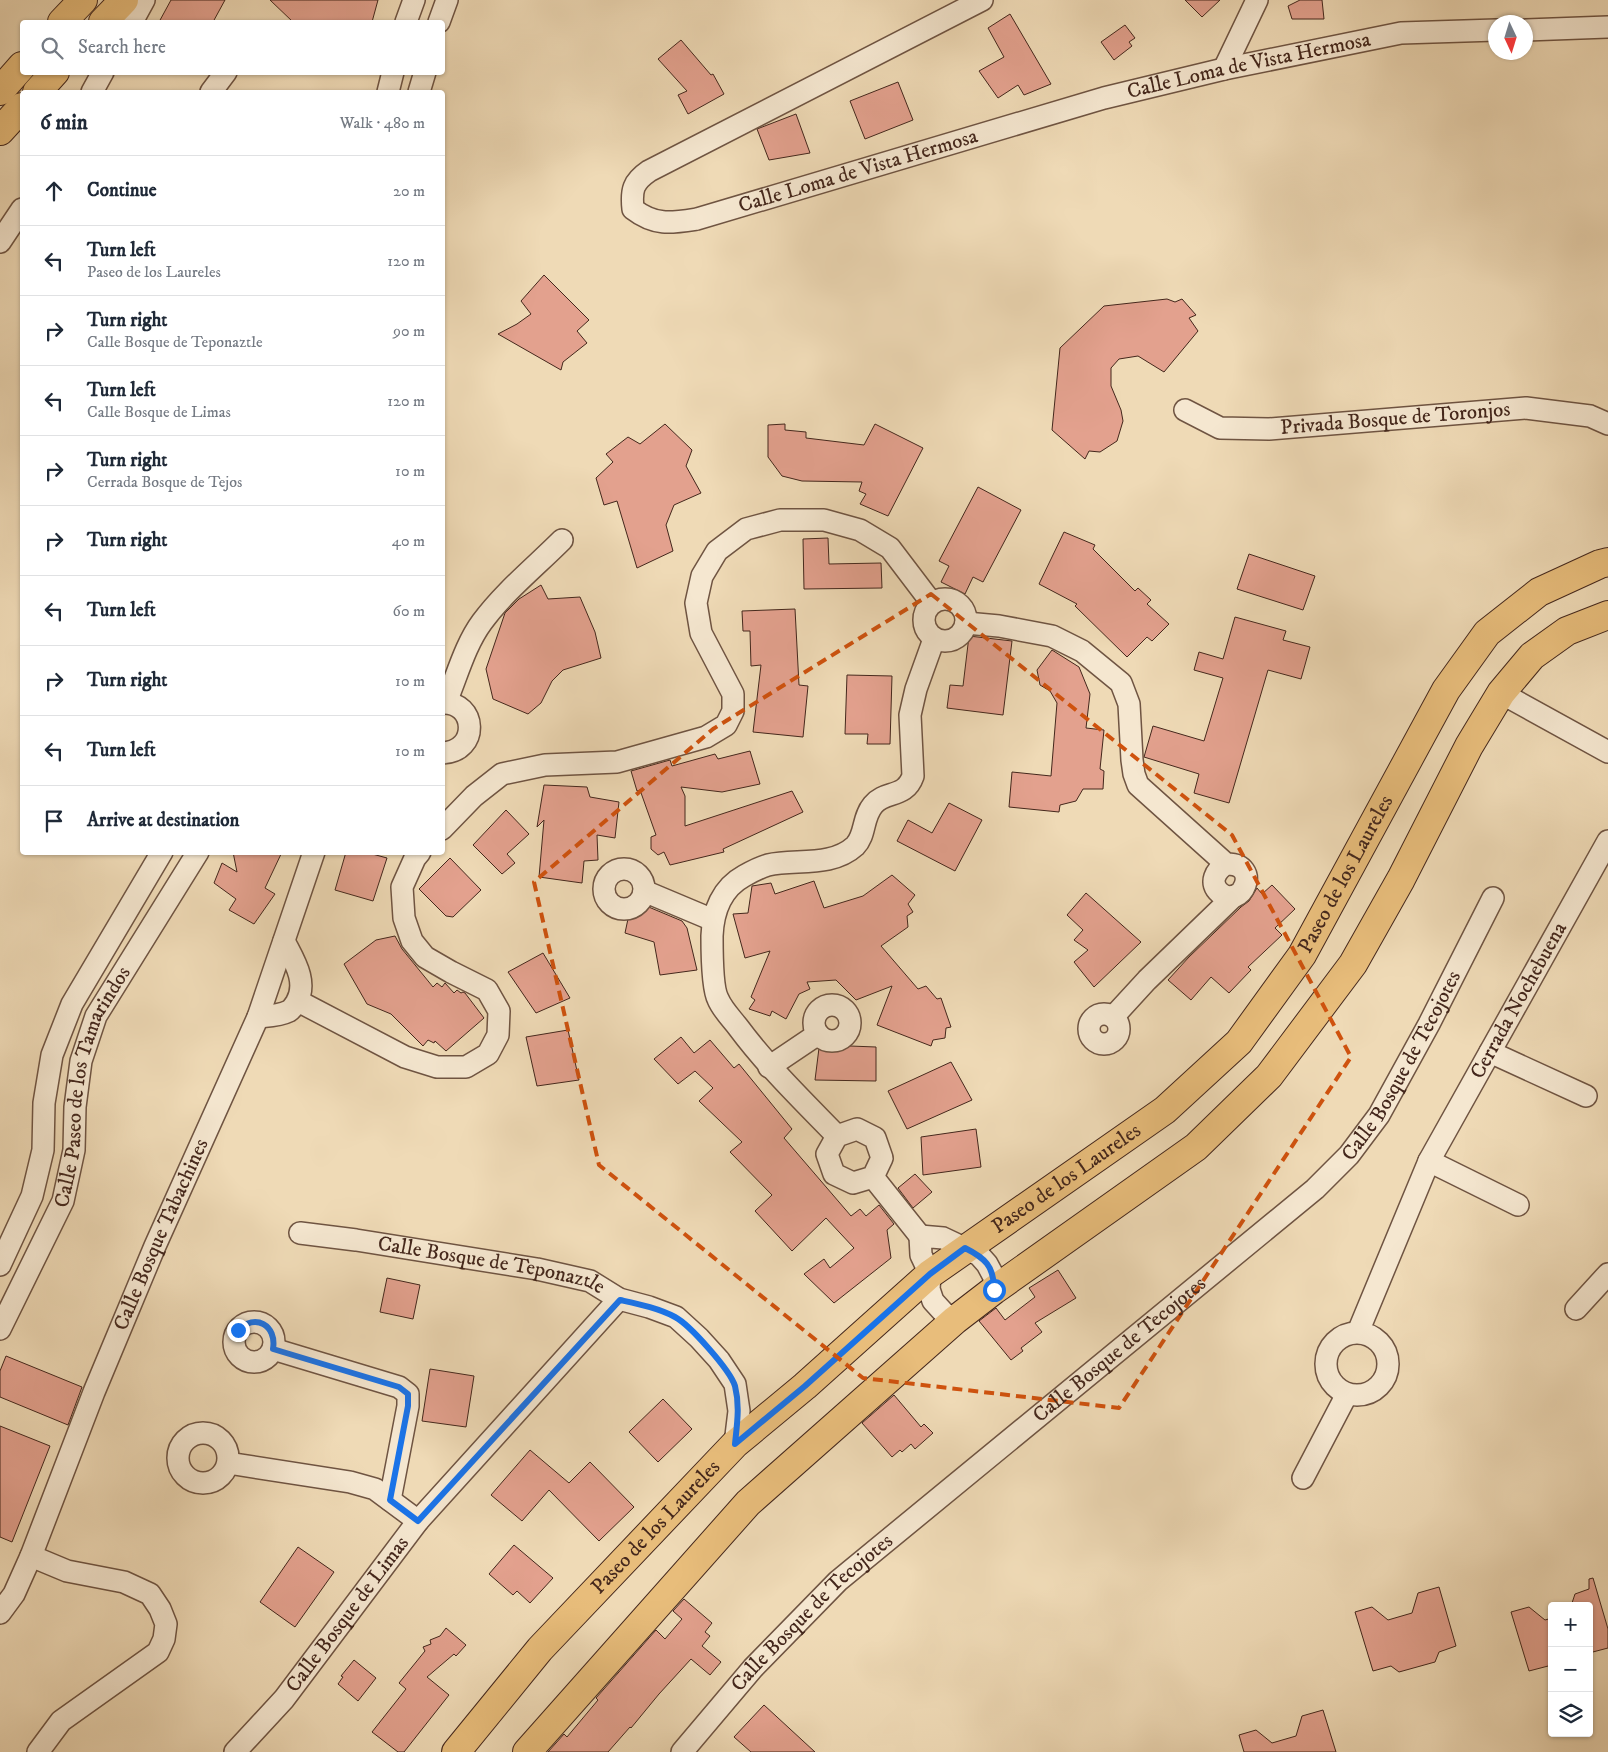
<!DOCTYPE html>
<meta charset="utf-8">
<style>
body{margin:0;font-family:"IM FELL DW Pica",serif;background:#f2f2f3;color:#1f2937}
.controls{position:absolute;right:15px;bottom:15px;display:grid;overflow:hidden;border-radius:5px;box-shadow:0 1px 4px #0004}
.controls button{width:45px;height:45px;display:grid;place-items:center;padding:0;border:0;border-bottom:1px solid #e0e1e3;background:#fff;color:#1f2937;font:25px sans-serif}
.compass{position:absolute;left:1488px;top:15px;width:45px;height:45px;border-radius:50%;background:#fff;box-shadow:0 1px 4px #0004;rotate:176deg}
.stop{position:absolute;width:15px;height:15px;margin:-11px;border:4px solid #1a73e8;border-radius:50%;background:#fff}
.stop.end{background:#1a73e8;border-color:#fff;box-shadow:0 1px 5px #0008}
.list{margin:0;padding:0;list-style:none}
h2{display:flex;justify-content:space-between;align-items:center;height:65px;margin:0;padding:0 20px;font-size:21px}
h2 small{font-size:16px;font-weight:400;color:#747a83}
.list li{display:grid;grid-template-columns:32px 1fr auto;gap:15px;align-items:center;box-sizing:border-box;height:70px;padding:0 20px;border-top:1px solid #e0e1e3}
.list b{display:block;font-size:19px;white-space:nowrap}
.list p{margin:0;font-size:16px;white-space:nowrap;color:#747a83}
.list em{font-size:16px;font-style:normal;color:#747a83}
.icon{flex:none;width:28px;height:28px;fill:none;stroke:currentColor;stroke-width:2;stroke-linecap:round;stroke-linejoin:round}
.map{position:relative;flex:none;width:1608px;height:1752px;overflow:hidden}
.search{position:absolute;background:#fff;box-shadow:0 1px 4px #0004;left:20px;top:20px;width:425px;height:55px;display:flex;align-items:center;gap:12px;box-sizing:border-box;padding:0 18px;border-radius:5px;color:#747a83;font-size:19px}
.panel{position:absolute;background:#fff;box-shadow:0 1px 4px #0004;left:20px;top:90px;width:425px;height:765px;border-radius:5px}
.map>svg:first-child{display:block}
.building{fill:#e3a18e;stroke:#44271c}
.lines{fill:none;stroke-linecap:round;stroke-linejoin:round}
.minor-casing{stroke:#6f5442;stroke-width:24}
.major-casing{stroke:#44271c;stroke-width:30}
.minor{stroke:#f5e7d0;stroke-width:21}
.major{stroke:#e8bd7b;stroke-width:28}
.route{stroke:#1a73e8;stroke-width:6}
.marked{fill:none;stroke:#cf520e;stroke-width:4;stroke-dasharray:10 6;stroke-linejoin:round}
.labels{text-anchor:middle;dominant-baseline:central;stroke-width:4;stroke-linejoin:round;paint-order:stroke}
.street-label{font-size:21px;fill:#44271c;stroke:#f5e7d0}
</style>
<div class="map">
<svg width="1608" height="1752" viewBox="0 0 1608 1752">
<rect width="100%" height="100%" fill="#efdab6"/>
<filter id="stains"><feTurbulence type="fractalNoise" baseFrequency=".004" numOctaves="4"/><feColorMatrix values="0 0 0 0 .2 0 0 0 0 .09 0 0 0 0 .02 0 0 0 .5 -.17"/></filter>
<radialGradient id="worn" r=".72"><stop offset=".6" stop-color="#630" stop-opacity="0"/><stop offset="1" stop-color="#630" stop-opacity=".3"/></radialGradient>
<path class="building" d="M 171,0 L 225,0 L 213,22 L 159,22 Z
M 270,0 L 378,0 L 372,22 L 293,22 Z
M 1185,0 L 1220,0 L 1202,17 Z
M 1300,0 L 1322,0 L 1324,19 L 1292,19 L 1288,6 Z
M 1010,14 L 1051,84 L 1024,95 L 1018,85 L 998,98 L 979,71 L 1004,57 L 988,28 Z
M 1125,25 L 1135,38 L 1129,42 L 1132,46 L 1114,60 L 1101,42 Z
M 681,40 L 711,75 L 713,74 L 724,94 L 688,114 L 678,95 L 687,91 L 658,59 Z
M 898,82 L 913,120 L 865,139 L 850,101 Z
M 796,114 L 810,153 L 769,160 L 757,129 Z
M 544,275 L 589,320 L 577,331 L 587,343 L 563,362 L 561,370 L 498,334 L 517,324 L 531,314 L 521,301 Z
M 1167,299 L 1175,302 L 1182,299 L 1196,315 L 1189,318 L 1198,331 L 1164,372 L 1138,356 L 1119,359 L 1111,368 L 1111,386 L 1121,410 L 1123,421 L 1117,441 L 1100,452 L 1089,451 L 1085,459 L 1052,430 L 1060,348 L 1104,306 Z
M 665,424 L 692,450 L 686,466 L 701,493 L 674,505 L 666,525 L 673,551 L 637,568 L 617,501 L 604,505 L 596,478 L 613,462 L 606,454 L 628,437 L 640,444 Z
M 785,424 L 785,430 L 806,432 L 806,438 L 864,445 L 875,424 L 923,448 L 888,516 L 860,504 L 866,494 L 859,491 L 862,482 L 802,481 L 782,476 L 768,457 L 768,425 Z
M 978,487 L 1021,510 L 983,582 L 973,577 L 965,594 L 941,582 L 949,566 L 939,561 Z
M 1064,532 L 1095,545 L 1093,549 L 1135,591 L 1138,588 L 1151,600 L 1147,604 L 1169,624 L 1152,641 L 1147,637 L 1127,657 L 1075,606 L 1077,604 L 1039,584 Z
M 828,538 L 829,564 L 881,563 L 882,588 L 804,589 L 803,539 Z
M 1249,554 L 1315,576 L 1303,610 L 1237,589 Z
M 541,585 L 548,599 L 580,597 L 595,632 L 601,658 L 563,670 L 552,681 L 541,703 L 528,714 L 493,699 L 486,669 L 505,613 L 519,599 Z
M 795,609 L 799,685 L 808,686 L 803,737 L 753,732 L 761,665 L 751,666 L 750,631 L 743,631 L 742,611 Z
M 1235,617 L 1286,631 L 1283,640 L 1310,647 L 1301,679 L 1268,670 L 1229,803 L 1194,793 L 1199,774 L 1144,757 L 1153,726 L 1204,741 L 1223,678 L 1194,670 L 1199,652 L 1223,659 Z
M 969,636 L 1012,641 L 1003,715 L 947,708 L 950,685 L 963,686 Z
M 1052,650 L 1079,667 L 1090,694 L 1086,728 L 1104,730 L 1100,769 L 1104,771 L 1103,789 L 1083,789 L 1076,801 L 1060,805 L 1059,812 L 1009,807 L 1012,772 L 1051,776 L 1057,703 L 1050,691 L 1040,685 L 1037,670 Z
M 847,675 L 892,676 L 890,744 L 867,744 L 868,734 L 845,734 Z
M 750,751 L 760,784 L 722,792 L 681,787 L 685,796 L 685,826 L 792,791 L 803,812 L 723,849 L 724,852 L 670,865 L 664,852 L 658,855 L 651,849 L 651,837 L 656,835 L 640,790 L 637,791 L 631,771 L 670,760 L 672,766 L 715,754 L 718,759 Z
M 544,785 L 587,787 L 590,797 L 619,802 L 615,838 L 597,835 L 598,860 L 584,861 L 582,883 L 539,877 L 544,820 L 537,827 Z
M 949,803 L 982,820 L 955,871 L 897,841 L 908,820 L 932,833 Z
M 506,810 L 529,834 L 507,854 L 515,863 L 502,874 L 473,845 Z
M 233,852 L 282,852 L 265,888 L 275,894 L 254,924 L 229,910 L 236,899 L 214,883 L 222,863 L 237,872 Z
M 346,852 L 365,852 L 387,858 L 373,901 L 335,890 Z
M 450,858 L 481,890 L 453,917 L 446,916 L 419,889 Z
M 892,875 L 915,895 L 908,904 L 913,912 L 907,916 L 908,927 L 881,946 L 918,989 L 926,986 L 937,999 L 941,998 L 951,1027 L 946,1028 L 945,1038 L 933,1040 L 931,1046 L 877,1025 L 892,986 L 856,1000 L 836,980 L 807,982 L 810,989 L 799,994 L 786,1019 L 772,1011 L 770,1016 L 749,1009 L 755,1000 L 751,997 L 770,951 L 745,958 L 733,914 L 748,913 L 752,886 L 771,883 L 775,894 L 814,881 L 824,908 L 863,896 Z
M 1272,885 L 1295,909 L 1275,928 L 1282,935 L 1248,967 L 1251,970 L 1229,993 L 1211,977 L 1191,1000 L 1168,980 L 1189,957 L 1241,907 L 1249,901 L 1257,888 L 1262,894 Z
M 1086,893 L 1141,942 L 1094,987 L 1074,962 L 1088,950 L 1074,940 L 1083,930 L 1067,915 Z
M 632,900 L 682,921 L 687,928 L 697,970 L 660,975 L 654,942 L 625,933 Z
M 395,936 L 402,949 L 433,987 L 437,983 L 442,987 L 445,983 L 454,993 L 457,990 L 461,993 L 463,992 L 465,993 L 484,1018 L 446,1051 L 435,1041 L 434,1043 L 428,1040 L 423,1046 L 391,1014 L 367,1004 L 344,964 L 376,940 Z
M 543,953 L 570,998 L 536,1013 L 508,972 Z
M 568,1030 L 579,1080 L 537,1086 L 526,1037 Z
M 681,1037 L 694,1053 L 710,1040 L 734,1068 L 739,1064 L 792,1129 L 784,1138 L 851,1216 L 860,1209 L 866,1216 L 879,1205 L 894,1224 L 887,1230 L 891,1258 L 834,1303 L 804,1274 L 824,1259 L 830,1268 L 854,1248 L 826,1218 L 792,1251 L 755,1211 L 772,1195 L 730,1152 L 742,1142 L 699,1101 L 713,1088 L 695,1071 L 678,1084 L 654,1059 Z
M 824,1045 L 876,1047 L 876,1081 L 815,1080 L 819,1048 Z
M 951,1062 L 972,1100 L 907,1129 L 888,1091 Z
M 976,1129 L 981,1167 L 923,1175 L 921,1137 Z
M 915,1174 L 932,1192 L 913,1208 L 898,1188 Z
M 1058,1270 L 1076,1298 L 1035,1323 L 1042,1332 L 1021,1348 L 1023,1351 L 1011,1360 L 979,1321 L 996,1308 L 1005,1320 L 1035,1297 L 1029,1288 Z
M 387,1278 L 420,1285 L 413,1319 L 380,1312 Z
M 6,1356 L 82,1387 L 68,1425 L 0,1397 L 0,1371 Z
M 430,1369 L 474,1376 L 466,1427 L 422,1421 Z
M 894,1395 L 921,1427 L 924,1424 L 933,1433 L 915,1449 L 911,1444 L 902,1452 L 900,1450 L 892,1457 L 862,1423 Z
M 663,1399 L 692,1429 L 658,1462 L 629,1432 Z
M 0,1426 L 50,1446 L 12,1542 L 0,1537 Z
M 530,1450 L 569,1483 L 590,1462 L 634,1507 L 599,1541 L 549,1490 L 522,1521 L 491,1495 Z
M 514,1545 L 553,1578 L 530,1603 L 517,1591 L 513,1595 L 489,1574 Z
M 298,1547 L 334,1572 L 295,1627 L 260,1602 Z
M 1593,1578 L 1608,1629 L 1608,1648 L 1589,1653 L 1589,1606 L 1571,1606 L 1575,1594 L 1589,1589 L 1589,1579 Z
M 1439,1587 L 1456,1646 L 1439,1652 L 1435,1662 L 1399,1672 L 1391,1666 L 1373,1671 L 1355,1612 L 1372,1607 L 1388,1620 L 1412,1613 L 1418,1593 Z
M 684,1599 L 712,1623 L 705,1632 L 710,1636 L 702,1646 L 721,1662 L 710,1675 L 691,1659 L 659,1694 L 631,1728 L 630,1727 L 608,1752 L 548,1752 L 564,1734 L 567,1737 L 598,1700 L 596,1698 L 656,1630 L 665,1639 L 682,1619 L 673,1611 Z
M 1529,1607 L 1545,1620 L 1552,1618 L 1552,1665 L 1529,1671 L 1511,1612 Z
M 446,1628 L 466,1645 L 456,1656 L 454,1654 L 427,1677 L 449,1695 L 404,1752 L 398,1752 L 372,1732 L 406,1689 L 399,1683 L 425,1651 L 423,1647 L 431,1644 L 430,1640 L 440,1636 Z
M 354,1660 L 376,1678 L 358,1701 L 338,1684 L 343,1677 L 341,1676 Z
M 764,1705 L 815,1752 L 751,1752 L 734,1737 Z
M 1323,1710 L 1336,1752 L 1244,1752 L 1239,1735 L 1256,1730 L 1272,1743 L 1296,1736 L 1302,1716 Z"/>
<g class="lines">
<defs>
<g id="minor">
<path id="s1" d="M 982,0 L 649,171 C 633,182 631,190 633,209 C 655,226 671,223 697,219 L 1104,98 L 1224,69 L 1401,33 L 1496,30"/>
<path d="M 132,22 L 144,0"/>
<path d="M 406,22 L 414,0"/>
<path d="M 439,22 L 447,0"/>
<path d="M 1526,30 L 1608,27"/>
<path d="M 1224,69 L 1257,0"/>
<path d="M 92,92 L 103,72"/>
<path d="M 211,92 L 226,72"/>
<path d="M 388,92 L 393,72"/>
<path d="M 419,92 L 425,72"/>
<path d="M 0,242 L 22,209"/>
<path id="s2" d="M 1185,410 L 1220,428 L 1269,429 L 1526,408 L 1590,416 L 1608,424"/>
<circle cx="945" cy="620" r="21"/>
<path d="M 966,623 L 999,626 L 1052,636 L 1082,651 L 1121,683 L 1129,704 L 1132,760 L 1134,774 L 1138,785 L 1226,864 C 1263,863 1242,911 1220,893 C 1208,883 1216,870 1226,864"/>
<path d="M 1501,693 L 1608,752"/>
<path d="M 446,702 C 457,676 465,645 482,622 C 504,592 535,567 562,540"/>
<path d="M 442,703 C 477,701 480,752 442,753"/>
<path d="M 442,829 L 474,796 L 502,774 L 545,765 L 617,762 L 706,737 L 726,725 L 733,711 L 733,694 L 701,633 L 696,603 L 702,576 L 717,551 L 746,529 L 780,520 L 824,520 L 860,530 L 890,548 L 931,602"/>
<circle cx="624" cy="889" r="20"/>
<path d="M 644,891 L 713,920"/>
<path d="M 298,1001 L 405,1057 L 437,1067 L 466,1067 L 488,1054 L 498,1035 L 499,1011 L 487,990 L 451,972 L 425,957 L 412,941 L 404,918 L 402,887 L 415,858 L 420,852"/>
<circle cx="832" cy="1023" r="18"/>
<circle cx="1104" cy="1029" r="15"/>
<path d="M 258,1017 C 268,1016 279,1016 289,1011 C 292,1009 294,1006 296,1003 C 309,982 293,959 284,941"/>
<path d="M 1113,1017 L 1147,980 L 1234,896"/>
<path d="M 1490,1052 L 1586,1096"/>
<path d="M 769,1067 L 818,1034"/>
<path d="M 857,1129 L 875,1138 L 882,1158 L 873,1177 L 853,1183 L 834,1174 L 827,1154 L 837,1136 Z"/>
<path d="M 837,1136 C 802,1100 767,1066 738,1027 C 731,1018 722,1009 718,999 C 712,988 712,949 712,936 C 713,911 722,888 744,876 C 751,872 761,867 768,865 C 797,859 832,867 855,846 C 866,835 862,818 873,805 C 885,790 905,799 913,776 L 910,715 L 916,689 L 934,639"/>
<path d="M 1429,1161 L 1518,1205"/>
<path d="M 873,1177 L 920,1236"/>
<path id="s3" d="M 300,1233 L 356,1240 L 537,1269 L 590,1281 L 619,1299 L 649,1307 L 676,1317 L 699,1338 L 719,1360 L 735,1384 L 739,1411 L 735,1444"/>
<path d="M 0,1265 L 32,1196 L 43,1150 L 44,1103 L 52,1055 L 72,1004 L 162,852"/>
<path d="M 1576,1309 L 1608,1274"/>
<path d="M 955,1320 L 944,1313 L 933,1301 L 929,1289 L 930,1274 L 921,1255 L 920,1236 L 943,1238 L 979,1255 L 987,1264 L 994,1277 L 994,1290"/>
<circle cx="254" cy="1342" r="20"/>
<path id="s4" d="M 0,1329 L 63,1201 L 74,1150 L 75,1107 L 81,1061 L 96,1016 L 198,852"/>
<path id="s5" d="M 1358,1332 L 1429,1161 L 1608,841"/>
<circle cx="1357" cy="1364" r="31"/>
<path d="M 273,1349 L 399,1387 L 408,1394 L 408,1406 L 390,1500"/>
<circle cx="203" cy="1458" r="25"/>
<path d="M 228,1463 L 350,1482 L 375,1489 L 418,1521"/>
<path d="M 1303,1478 L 1347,1394"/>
<path d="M 31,1556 L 67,1571 L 124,1582 L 150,1594 L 160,1609 L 166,1624 L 164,1639 L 158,1652 L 61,1721 L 38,1752"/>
<path id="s6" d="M 0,1613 L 14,1594 L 31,1556 L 94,1392 L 155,1246 L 258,1017 L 314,852"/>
<path id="s7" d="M 235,1752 L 284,1699 L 418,1521 L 619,1299"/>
<path id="s8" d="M 682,1752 L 753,1668 L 838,1581 L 1315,1189 L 1349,1155 L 1379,1115 L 1429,1024 L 1493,898"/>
</g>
<g id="major">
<path d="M 62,22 L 83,0"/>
<path d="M 103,22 L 124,0"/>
<path d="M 0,91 L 22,66"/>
<path d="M 37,92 L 55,72"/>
<path d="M 0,131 L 22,107"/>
<path id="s9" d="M 456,1752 L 540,1649 L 735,1444 L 805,1386 L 930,1274 L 1165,1110 L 1239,1042 L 1302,955 L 1446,690 L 1487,633 L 1539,592 L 1600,564 L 1608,562"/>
<path d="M 527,1752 L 748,1503 L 955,1320 L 994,1290 L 1196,1147 L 1269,1076 L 1353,964 L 1401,879 L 1469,746 L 1501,693 L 1532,656 L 1567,631 L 1608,615"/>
</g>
</defs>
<use href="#minor" class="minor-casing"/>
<use href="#major" class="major-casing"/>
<use href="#minor" class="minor"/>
<use href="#major" class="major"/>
</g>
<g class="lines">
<path class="route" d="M 238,1330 C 255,1313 277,1325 273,1349 L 399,1387 L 408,1394 L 408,1406 L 390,1500 L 418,1521 L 620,1300 C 638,1304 658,1308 675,1317 C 690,1325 730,1370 735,1386 C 740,1406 737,1424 735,1444 L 805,1386 L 930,1274 L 965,1248 C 985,1258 994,1266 994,1290"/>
</g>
<path class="marked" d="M 931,594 L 1232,835 L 1351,1057 L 1119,1408 L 863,1378 L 599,1165 L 534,882 L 713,729 Z"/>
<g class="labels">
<g class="street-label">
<text stroke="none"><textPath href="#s1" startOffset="1059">Calle Loma de Vista Hermosa</textPath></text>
<text stroke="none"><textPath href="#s1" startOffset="654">Calle Loma de Vista Hermosa</textPath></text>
<text stroke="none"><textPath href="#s2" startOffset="215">Privada Bosque de Toronjos</textPath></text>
<text stroke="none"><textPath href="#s9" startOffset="1261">Paseo de los Laureles</textPath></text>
<text stroke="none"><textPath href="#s5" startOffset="369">Cerrada Nochebuena</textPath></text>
<text stroke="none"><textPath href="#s8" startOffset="1001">Calle Bosque de Tecojotes</textPath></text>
<text stroke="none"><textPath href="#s4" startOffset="262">Calle Paseo de los Tamarindos</textPath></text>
<text stroke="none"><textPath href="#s9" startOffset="841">Paseo de los Laureles</textPath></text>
<text stroke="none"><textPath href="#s6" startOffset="412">Calle Bosque Tabachines</textPath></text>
<text stroke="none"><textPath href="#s3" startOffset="194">Calle Bosque de Teponaztle</textPath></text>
<text stroke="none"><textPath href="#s8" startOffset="596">Calle Bosque de Tecojotes</textPath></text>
<text stroke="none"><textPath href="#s9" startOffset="301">Paseo de los Laureles</textPath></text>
<text stroke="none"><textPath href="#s8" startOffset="191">Calle Bosque de Tecojotes</textPath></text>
<text stroke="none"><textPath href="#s7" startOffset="178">Calle Bosque de Limas</textPath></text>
</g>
</g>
<rect width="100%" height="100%" filter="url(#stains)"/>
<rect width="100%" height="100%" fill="url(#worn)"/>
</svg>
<div class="controls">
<button>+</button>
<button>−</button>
<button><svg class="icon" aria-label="layers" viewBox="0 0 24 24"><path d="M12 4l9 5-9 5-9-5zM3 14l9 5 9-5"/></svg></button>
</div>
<svg class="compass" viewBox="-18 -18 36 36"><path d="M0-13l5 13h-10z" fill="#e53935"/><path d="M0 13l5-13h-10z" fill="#747a83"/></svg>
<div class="stop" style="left:994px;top:1290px"></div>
<div class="stop end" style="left:238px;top:1330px"></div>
<div class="search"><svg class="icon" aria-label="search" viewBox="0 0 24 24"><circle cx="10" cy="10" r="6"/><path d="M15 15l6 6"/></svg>Search here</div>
<section class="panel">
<h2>6 min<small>Walk · 480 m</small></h2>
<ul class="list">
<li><svg class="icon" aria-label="ahead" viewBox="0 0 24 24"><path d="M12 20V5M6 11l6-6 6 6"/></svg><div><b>Continue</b></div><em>20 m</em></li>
<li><svg class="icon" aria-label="left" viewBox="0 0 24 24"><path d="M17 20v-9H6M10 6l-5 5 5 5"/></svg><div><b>Turn left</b><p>Paseo de los Laureles</p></div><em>120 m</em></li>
<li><svg class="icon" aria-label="right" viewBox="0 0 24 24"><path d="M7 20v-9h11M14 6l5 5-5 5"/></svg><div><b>Turn right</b><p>Calle Bosque de Teponaztle</p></div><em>90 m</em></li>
<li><svg class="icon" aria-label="left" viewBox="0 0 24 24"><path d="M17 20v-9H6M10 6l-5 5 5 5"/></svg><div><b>Turn left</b><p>Calle Bosque de Limas</p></div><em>120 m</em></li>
<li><svg class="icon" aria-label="right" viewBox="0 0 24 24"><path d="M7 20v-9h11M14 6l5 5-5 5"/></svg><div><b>Turn right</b><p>Cerrada Bosque de Tejos</p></div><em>10 m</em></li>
<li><svg class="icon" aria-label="right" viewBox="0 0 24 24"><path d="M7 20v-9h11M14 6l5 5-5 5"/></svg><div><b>Turn right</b></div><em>40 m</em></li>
<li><svg class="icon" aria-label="left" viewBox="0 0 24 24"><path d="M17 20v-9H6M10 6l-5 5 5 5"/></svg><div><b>Turn left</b></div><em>60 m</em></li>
<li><svg class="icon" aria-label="right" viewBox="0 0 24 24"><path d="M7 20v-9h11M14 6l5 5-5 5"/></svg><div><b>Turn right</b></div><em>10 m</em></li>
<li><svg class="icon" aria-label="left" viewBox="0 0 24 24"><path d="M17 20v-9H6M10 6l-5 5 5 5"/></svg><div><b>Turn left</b></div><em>10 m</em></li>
<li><svg class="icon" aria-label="arrive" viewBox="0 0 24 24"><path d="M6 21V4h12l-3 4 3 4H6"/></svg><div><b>Arrive at destination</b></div></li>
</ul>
</section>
</div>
